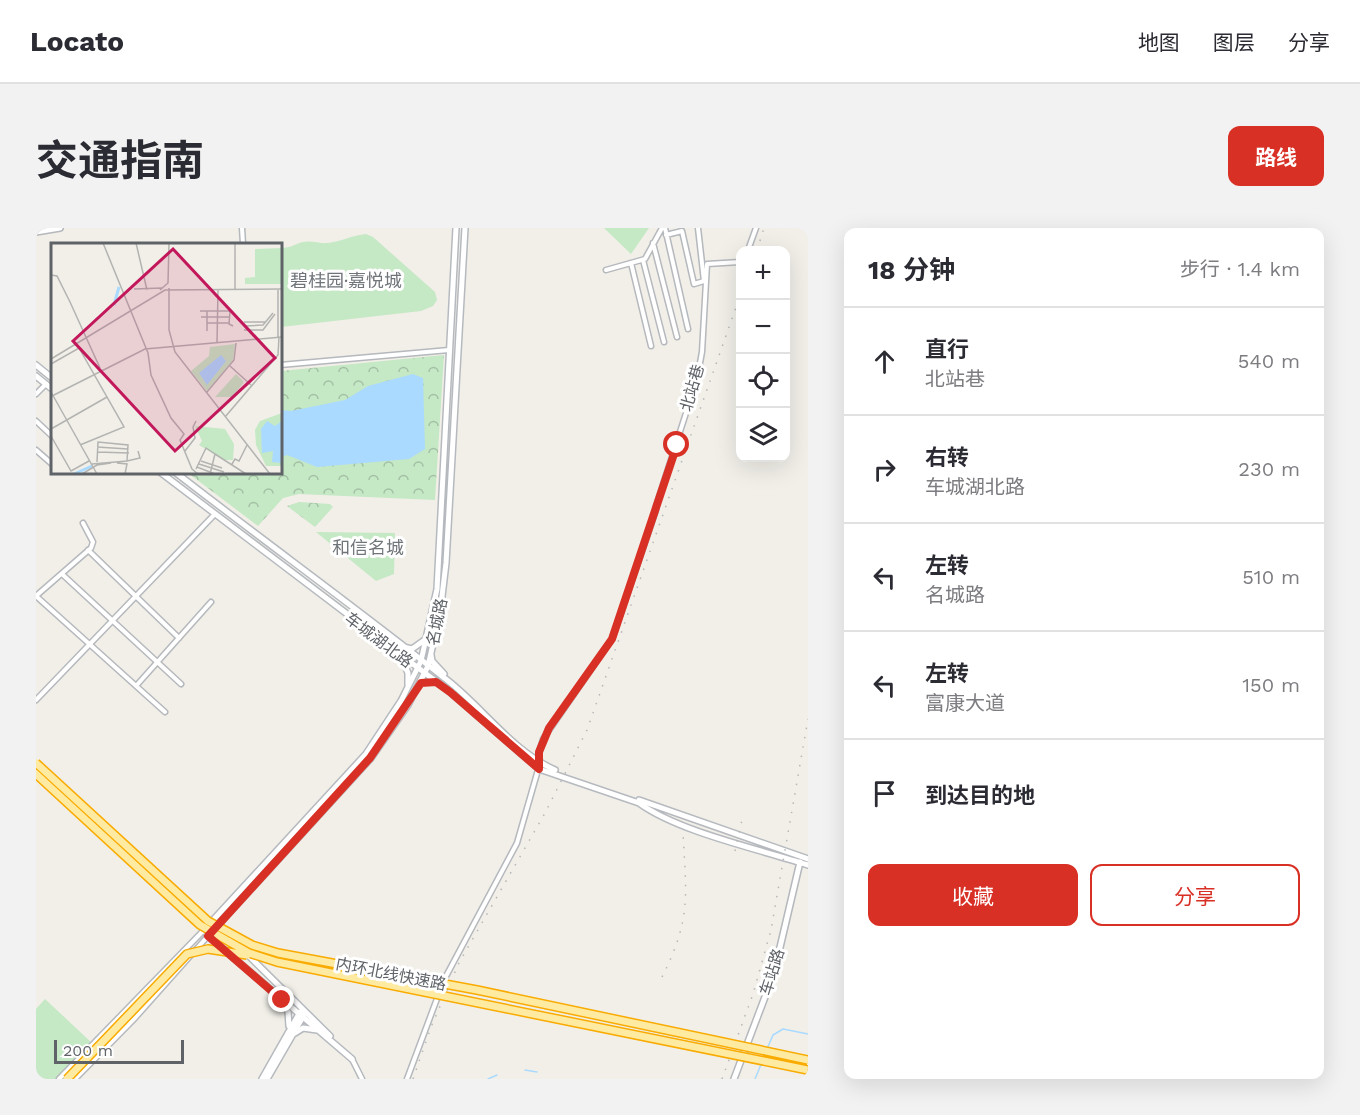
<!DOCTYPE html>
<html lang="zh">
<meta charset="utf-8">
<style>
body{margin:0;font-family:"Work Sans","Noto Sans SC",sans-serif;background:#f2f2f3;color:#2b2b33}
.controls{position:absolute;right:18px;top:18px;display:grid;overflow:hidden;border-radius:12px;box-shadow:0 6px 24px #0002}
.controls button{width:54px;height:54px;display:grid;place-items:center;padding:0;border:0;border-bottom:2px solid #e1e1e2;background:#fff;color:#2b2b33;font:30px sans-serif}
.scale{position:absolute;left:18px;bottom:15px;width:130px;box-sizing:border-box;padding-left:6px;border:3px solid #5f6368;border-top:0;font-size:16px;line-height:21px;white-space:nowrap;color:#5f6368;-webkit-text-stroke:4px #fff;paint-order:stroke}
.stop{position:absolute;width:18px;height:18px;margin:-14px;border:4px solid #d93025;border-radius:50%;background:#fff}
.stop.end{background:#d93025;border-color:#fff;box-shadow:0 2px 6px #0008}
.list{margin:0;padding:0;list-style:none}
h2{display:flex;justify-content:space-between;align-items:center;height:78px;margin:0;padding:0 24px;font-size:26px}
h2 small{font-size:20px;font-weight:400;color:#7c7c81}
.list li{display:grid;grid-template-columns:39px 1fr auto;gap:18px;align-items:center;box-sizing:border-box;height:108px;padding:0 24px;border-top:2px solid #e1e1e2}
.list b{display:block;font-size:22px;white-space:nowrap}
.list p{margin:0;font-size:20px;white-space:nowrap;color:#7c7c81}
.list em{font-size:20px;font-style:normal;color:#7c7c81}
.actions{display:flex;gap:12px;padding:18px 24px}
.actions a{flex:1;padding:14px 0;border:2px solid #d93025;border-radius:12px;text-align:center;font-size:21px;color:#d93025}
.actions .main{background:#d93025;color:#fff}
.icon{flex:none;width:33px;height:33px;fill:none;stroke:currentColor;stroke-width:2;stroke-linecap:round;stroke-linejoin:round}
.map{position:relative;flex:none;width:772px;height:851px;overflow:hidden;border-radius:12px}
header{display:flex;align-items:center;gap:36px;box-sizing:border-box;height:84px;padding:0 30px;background:#fff;border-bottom:2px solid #e1e1e2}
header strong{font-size:28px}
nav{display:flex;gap:33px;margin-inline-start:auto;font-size:21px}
.intro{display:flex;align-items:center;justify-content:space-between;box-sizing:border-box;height:144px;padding:0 36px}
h1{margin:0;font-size:42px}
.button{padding:15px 27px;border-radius:12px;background:#d93025;color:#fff;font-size:21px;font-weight:700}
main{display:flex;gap:36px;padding:0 36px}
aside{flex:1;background:#fff;border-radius:12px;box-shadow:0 6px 24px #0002}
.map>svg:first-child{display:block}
.grass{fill:#c5e8c5}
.park{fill:url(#park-crowns)}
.water{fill:#aadaff}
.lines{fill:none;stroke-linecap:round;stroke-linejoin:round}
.stream{stroke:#aadaff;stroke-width:1.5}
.minor-casing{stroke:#b5b8bc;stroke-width:7}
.tertiary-casing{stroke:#b5b8bc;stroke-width:8}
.secondary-casing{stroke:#b6babf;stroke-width:8}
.minor{stroke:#fff;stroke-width:4}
.tertiary{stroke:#fff;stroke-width:5}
.secondary{stroke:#fff;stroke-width:5}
.rail{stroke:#b6b7b8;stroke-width:1.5;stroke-dasharray:1.5 8;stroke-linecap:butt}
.trunk-bridge-casing{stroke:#f9ab00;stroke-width:10;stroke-linecap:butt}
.trunk-bridge{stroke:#feeaa1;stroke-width:7}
.route{stroke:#d93025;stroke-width:8}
.labels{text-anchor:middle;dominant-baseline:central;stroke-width:6;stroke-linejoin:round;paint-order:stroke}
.street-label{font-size:16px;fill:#5f6368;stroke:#fff}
.neighbourhood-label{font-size:18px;fill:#70757a;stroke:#fff}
.inset-river{fill:none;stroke:#aadaff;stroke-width:3}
.inset-road{fill:none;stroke:#b3b3b1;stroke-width:1.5}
.view{fill:#c2185b;fill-opacity:0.15;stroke:#c2185b;stroke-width:3}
.inset-edge{fill:none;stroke:#5f6368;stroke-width:3}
</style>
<header>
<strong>Locato</strong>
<nav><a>地图</a><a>图层</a><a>分享</a></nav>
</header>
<div class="intro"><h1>交通指南</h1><a class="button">路线</a></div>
<main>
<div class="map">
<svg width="772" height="851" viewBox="0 0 772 851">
<defs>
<pattern id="park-crowns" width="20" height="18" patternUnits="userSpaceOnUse" patternTransform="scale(1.5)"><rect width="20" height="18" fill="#c5e8c5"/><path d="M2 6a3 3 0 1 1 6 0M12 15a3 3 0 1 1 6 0" fill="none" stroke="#a3c0a4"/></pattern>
</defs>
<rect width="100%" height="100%" fill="#f1efe8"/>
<path class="grass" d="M 568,0 L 613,0 L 595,26 Z
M 330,6 L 337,9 L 399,64 L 401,72 L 397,78 L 385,83 L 245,99 L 245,20 C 255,20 259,16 267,14 C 276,12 284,16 292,15 C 304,14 317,7 330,6 Z
M 280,304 L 359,305 L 358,346 L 340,353 Z
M 9,771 L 57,816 L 23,851 L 0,851 L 0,781 Z"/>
<path class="park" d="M 408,127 L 399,272 L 263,266 L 247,270 L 222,298 L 152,245 L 244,244 L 245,143 Z
M 263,274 L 294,276 L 297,279 L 279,299 L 251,278 Z"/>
<path class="water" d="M 377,146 L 387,150 L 389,221 L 373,231 L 281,239 L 251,227 L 245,229 L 245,182 L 255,183 L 309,172 L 332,158 Z"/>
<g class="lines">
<path class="stream" d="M 731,821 L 737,807 L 747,801 L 772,806
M 489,842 L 501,844
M 452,851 L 461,847
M 719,851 L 726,834"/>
<defs>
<path id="minor" d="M 206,0 L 207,16
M 629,0 L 652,101
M 662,0 L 668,53
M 630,7 L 646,3 L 658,56 L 668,53
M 617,15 L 641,109
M 712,22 L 720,0
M 607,32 L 628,114
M 595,35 L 615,118
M 570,42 L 609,31 L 626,0
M 244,137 L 413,122
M 0,166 L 10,156
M 0,193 L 16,208
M 0,222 L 16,236
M 47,295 L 57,314 L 55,320 L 0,368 L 129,484
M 52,322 L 143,410
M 26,346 L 145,456
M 100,458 L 175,374
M 0,472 L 178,287
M 316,831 L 326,851
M 23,851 L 167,703
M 39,851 L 99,790 L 172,708
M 371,851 L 408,752 L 481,615 L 504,535 L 503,524 L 507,511 L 576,411 L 620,282 L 620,278 L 661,151 L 666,124 L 671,36 L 704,34"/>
<path id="tertiary" d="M 0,4 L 24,0
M 698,851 L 738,745 L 764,634"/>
<path id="secondary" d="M 0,137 L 16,150
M 0,148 L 16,161
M 124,244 L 414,464 L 503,541 L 603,575 C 643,604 723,621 772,637
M 139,244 C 229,314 322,381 411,452 C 447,480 476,523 519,542
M 367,419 L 376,421 L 390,411
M 395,427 L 396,433 L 408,446
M 366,431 L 372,445 L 372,457
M 603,572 L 772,631
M 167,703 L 330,526 L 365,473 L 385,433 L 401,361 L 420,0
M 171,707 L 316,831
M 172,708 L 335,530 L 372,477 L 392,438 L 404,385 L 410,335 L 429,0
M 209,724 L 294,808
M 248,776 L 252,784 L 253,798
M 259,805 L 267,800 L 281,802
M 226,851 L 264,784
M 231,851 L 268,787"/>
</defs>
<use href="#minor" class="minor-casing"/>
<use href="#tertiary" class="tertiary-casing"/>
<use href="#secondary" class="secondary-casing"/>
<use href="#minor" class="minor"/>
<use href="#tertiary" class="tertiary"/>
<use href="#secondary" class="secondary"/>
<path class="rail" d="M 721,22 L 728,0
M 699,623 L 706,592
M 626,749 C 656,690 650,666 647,604
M 377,851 L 395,799 L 423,735 L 509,585 L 551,502 L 704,68
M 686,851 L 717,766 L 735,702 L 772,491"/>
<defs>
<path id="trunk-bridge" d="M 0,535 L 172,693 L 216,717 L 242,725 L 441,762 L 772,832
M 0,546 L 164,697 L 213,725 L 241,734 L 772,842
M 31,851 L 151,726 L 172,721 L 211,727"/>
</defs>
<use href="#trunk-bridge" class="trunk-bridge-casing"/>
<use href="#trunk-bridge" class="trunk-bridge"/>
</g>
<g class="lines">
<path class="route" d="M 246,772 L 172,708 L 334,530 L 385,455 L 400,454 L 414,464 L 503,541 L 503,524 L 513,500 L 576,411 L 641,217"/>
</g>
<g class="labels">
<g class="street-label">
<text transform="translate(656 160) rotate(-74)">北站巷</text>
<text transform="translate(401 394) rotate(-79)">名城路</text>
<text transform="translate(343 412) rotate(37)">车城湖北路</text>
<text transform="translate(736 744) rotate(-73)">车站路</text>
<text transform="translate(355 746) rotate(11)">内环北线快速路</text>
</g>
<g class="neighbourhood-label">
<text x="310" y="52">碧桂园·嘉悦城</text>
<text x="332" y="319">和信名城</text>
</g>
</g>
<g transform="translate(15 15)">
<rect width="231" height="231" fill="#f1efe8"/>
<path d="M 185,131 L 193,139 L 181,154 L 164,154 ZM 144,183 L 174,186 L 183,201 L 182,217 L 173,217 L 148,202 L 151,198 Z" fill="#c5e8c5"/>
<path d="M 231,5 L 230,41 L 194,41 L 194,35 L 204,34 L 204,6 Z" fill="#c5e8c5"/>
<path d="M 184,101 L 182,117 L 156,148 L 140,128 L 158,113 L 159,104 ZM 231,170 L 231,223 L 215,223 L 205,202 L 204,187 L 209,178 Z" fill="#c5e8c5"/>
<path d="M 170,112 L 175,118 L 156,142 L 148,130 ZM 216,178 L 224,183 L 231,178 L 231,220 L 221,219 L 222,208 L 211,210 L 210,186 Z" fill="#aadaff"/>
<path class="inset-river" d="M 63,62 L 68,44M 23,231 L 41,223"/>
<path class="inset-road" d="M 52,0 L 97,110 L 100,132 L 120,175 L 133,191 L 129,197 L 141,226 L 147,231M 85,0 L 96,47M 0,32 L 6,33 L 19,59 L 49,125M 118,45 L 118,87 L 124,109 L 219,231M 83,46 L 111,45M 109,47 L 117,40 L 118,0M 184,47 L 184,0M 227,47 L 227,94M 149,68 L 179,68 L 178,81 L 182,83M 156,68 L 156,88M 150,74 L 179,74M 193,79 L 215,79M 156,80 L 178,80M 194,83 L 212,82 L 222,70M 193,87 L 212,87 L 224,71M 166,99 L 167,47M 0,116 L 114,47 L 231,46M 0,121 L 28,105 L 73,184 L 29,202M 179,123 L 200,142M 0,149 L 46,231M 156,149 L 183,117 L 185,100M 1,153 L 94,106 L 231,94M 174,174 L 227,112 L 228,94M 0,186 L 56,154M 0,193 L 20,228 L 38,218M 46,204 L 77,206M 134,208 L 144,195 L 142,184 L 145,178M 46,209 L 78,210M 76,218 L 89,215 L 87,208M 150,218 L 171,225M 66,220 L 76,221 L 74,231M 41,221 L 76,218 L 77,202 L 47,199 L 46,219M 148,221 L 173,229M 181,221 L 184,216 L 188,218 L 196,202M 146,224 L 164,231M 145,226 L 155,205 L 164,211M 31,231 L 46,222 L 60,220M 159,231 L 164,211 L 195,231"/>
<path class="view" d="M 122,6 L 224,115 L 124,208 L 22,98 Z"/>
<rect width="231" height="231" class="inset-edge"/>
</g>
</svg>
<div class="controls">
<button>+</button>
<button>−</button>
<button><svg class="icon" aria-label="locate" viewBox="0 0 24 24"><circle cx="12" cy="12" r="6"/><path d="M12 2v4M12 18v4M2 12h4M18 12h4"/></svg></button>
<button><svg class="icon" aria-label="layers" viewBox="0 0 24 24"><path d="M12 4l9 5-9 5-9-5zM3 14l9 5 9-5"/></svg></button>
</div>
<div class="scale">200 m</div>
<div class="stop" style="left:641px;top:217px"></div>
<div class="stop end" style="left:246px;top:772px"></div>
</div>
<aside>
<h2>18 分钟<small>步行 · 1.4 km</small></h2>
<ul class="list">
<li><svg class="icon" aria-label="ahead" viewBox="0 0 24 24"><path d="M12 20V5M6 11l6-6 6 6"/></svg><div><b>直行</b><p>北站巷</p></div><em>540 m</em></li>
<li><svg class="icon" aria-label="right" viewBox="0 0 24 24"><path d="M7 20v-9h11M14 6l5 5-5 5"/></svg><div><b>右转</b><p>车城湖北路</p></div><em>230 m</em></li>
<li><svg class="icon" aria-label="left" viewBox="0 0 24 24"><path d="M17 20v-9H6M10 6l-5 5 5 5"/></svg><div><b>左转</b><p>名城路</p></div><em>510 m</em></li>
<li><svg class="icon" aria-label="left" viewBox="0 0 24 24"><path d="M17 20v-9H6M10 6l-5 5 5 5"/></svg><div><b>左转</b><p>富康大道</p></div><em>150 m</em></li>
<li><svg class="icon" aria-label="arrive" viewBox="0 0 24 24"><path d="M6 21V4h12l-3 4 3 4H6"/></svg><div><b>到达目的地</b></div></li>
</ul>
<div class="actions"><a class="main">收藏</a><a>分享</a></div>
</aside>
</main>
